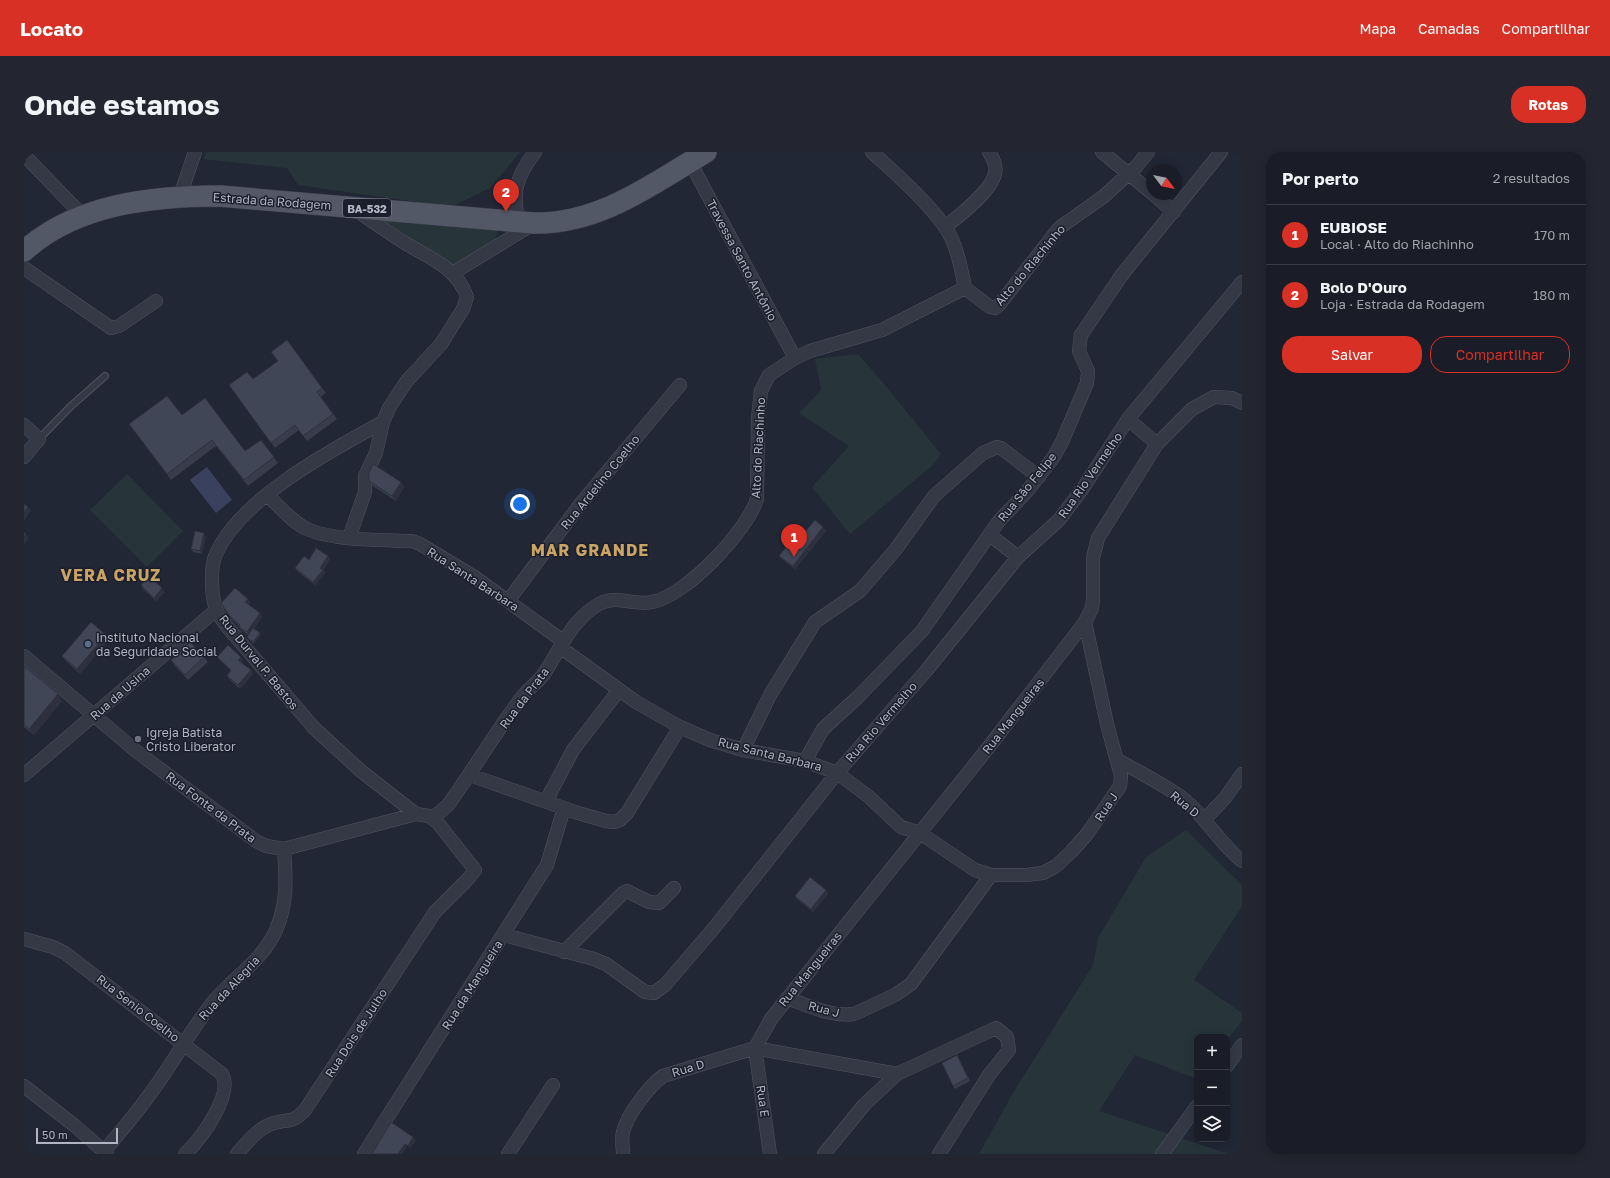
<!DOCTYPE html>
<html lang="pt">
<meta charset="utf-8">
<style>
body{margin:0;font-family:"Golos Text",sans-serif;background:#232630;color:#f1f3f6}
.controls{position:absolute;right:12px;bottom:12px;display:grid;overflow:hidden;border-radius:8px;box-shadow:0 2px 10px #0003}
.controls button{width:36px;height:36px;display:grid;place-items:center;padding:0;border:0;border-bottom:1px solid #383b45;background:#1a1d28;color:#f1f3f6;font:20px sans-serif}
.compass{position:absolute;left:1122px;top:12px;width:36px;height:36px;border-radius:50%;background:#1a1d28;box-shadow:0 2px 10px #0003;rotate:122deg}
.scale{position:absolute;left:12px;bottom:10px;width:82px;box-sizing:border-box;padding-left:4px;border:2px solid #b0b4c3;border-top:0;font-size:11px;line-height:14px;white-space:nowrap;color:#b0b4c3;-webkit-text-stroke:3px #1b1e2b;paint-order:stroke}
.you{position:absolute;left:496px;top:352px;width:14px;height:14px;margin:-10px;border:3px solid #fff;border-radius:50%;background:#1a73e8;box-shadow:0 0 0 6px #1a73e833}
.badge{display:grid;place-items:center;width:26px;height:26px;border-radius:50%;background:#d93025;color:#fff;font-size:13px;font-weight:700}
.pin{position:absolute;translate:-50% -33px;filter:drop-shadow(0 1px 2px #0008)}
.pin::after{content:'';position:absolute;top:21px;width:14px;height:12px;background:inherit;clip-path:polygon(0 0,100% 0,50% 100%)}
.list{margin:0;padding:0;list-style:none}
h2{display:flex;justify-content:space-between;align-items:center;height:52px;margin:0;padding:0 16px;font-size:17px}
h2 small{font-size:13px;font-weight:400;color:#9fa2a8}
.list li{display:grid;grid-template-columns:26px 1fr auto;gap:12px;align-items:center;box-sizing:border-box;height:60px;padding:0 16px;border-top:1px solid #383b45}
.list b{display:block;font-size:15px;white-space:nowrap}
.list p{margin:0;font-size:13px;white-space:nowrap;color:#9fa2a8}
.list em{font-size:13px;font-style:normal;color:#9fa2a8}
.actions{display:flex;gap:8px;padding:12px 16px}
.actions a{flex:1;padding:9px 0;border:1px solid #d93025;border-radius:16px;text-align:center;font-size:14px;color:#d93025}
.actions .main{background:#d93025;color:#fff}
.icon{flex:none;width:22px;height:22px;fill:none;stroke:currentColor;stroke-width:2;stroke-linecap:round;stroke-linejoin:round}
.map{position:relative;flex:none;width:1218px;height:1002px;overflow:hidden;border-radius:16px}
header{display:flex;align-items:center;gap:24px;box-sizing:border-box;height:56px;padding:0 20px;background:#d93025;color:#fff}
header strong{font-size:19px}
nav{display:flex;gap:22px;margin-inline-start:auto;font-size:14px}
.intro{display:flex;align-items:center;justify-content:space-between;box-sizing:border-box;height:96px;padding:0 24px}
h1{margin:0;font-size:28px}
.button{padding:10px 18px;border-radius:16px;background:#d93025;color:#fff;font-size:14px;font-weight:700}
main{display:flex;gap:24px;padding:0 24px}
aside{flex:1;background:#1a1d28;border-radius:16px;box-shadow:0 2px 10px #0003}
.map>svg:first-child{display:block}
.green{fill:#27353a}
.water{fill:#39415e}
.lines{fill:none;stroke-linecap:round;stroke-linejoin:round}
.service-casing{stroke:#505461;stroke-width:8}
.minor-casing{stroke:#505461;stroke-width:14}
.primary-casing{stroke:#3f4250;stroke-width:22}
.service{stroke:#353946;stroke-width:6}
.minor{stroke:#353946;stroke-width:13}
.primary{stroke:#535866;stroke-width:21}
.wall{fill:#383c4b}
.shaded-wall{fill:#2e313d}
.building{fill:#414657;stroke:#2e313d}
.service-dot{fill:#5c6f8a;stroke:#1b1e2b;stroke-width:1.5}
.worship-dot{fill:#6b7280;stroke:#1b1e2b;stroke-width:1.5}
.labels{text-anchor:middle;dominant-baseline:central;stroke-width:3;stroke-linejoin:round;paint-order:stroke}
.shield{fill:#1b1e2b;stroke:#838795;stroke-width:1}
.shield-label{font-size:11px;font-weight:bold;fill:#b0b4c3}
.street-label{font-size:12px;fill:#b0b4c3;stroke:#1b1e2b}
.poi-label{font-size:12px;fill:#b0b4c3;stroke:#1b1e2b;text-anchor:start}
.district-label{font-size:16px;font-weight:bold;letter-spacing:1px;fill:#c9a465;stroke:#1b1e2b}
</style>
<header>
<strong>Locato</strong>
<nav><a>Mapa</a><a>Camadas</a><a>Compartilhar</a></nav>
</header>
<div class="intro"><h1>Onde estamos</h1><a class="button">Rotas</a></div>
<main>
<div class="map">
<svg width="1218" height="1002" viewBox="0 0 1218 1002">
<rect width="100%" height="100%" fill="#222736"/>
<path class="green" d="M 183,0 L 496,0 L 466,36 L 427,55 L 274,33 L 263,16 L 179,7 Z
M 358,64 L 475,76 L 471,88 L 433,116 L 355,70 Z
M 834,202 C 863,234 889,268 917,302 L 908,314 L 826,382 L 788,335 L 825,294 L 775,261 L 797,238 L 791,207 Z
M 103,322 L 159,379 L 123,415 L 66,358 Z
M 1162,678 L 1218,733 L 1218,754 L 1170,828 L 1218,861 L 1218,869 L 1203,888 L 1203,885 L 1173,885 L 1173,927 L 1111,903 L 1075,959 L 1205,1002 L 955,1002 L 989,941 L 1069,813 L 1074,786 L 1122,705 Z"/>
<path class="water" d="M 183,315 L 208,348 L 192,361 L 166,328 Z"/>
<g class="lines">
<defs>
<path id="service" d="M 15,287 L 46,255 L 81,224"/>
<path id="minor" d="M 848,0 C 872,22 902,48 921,75 C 933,92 937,116 941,136
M 1078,0 L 1128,41
M 0,3 L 59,64
M 666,10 L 771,206
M 1129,42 L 1150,60
M 156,44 L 171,0
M 495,70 C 487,40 493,24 511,0
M 921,75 C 935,64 968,39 971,21 C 973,13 969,6 965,0
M 0,116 L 87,176 L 95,174 L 132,149
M 429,121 L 509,72
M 941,136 L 966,155 L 971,156 L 975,153 L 1035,76 L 1079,45 L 1112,15 L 1124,0
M 1104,267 L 1133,292
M 359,270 C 306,299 217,346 192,402 C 186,414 187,447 193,459 C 195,464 199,468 201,472 L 290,576 L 337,619 L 392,662
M 0,273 L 15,287 L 0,305
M 243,343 C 255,354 268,370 283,377 C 310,389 358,388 388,389 L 396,392 L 449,424 L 539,489
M 966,383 L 994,405
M 325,386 L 341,340 L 341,324 L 352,301 L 359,270 L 365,256 L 382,230 L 417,192 L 439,157 L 443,145 C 433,115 405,106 381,91 C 365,81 348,69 332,58
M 484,449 L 558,350 L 656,233
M 536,495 L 612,550 L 656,575 L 686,588 L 719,598 L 781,609 L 813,621 L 844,644 L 877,675 L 896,681 L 951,718 L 967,723 L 1002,723 L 1019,721 L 1032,714 L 1047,700 L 1063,682 L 1096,634 L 1097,624 L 1083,572 L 1061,470
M 0,504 L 112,599 L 232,689 L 242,694 L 260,697 L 392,662 L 405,664 L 414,671 L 451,718 L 443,728 L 411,760 L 281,958 C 269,971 265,967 250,971 C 235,975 222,991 213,1002
M 719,598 L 746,543 L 791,470 L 836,439 L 872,397 L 910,344 L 959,301 L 973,295 L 977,296 L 1015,325
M 1094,608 C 1116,621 1142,633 1162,649 C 1183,667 1196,692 1218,709
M 781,609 L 799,577 L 834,545 L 898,479 L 975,369 L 1004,338 L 1029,306 L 1038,290 L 1063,231 L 1064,219 L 1055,199 L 1057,183 L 1097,124 L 1197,0
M 0,623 L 192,458
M 446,623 L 554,661 L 582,669 L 590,670 L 596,668 L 603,661 L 656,575
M 522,649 L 549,598 L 595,538
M 409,666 L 424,653 C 450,617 472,579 498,545 C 504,537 513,531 519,523 C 536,498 547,468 575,452 C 592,442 609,454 628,450 C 662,444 723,379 733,347 L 734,266 L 737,239 L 745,223 L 771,206 L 786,199 L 858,178 L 941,136
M 1180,668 L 1201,646 L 1218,622
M 480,783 L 570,807 L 582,812 L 621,840 L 630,841 L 641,833 L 690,776 L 813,621 L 902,519 L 994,405 L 1035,368 L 1059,336 L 1104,267 L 1218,130
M 0,787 L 29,795 L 41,801 L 198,922 C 210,943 176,988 161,1002
M 540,800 L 599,741 L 603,739 L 625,750 L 635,751 L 650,736
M 763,846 C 785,854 807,865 830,862 L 871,843 L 887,832 L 967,723
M 731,896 L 747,867 L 964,596 L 1061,470 L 1068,456 L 1069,447 L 1069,406 L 1074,386 L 1133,292 L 1168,257 L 1190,245 L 1208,246 L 1218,251
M 731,896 L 746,1002
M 1203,914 L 1218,893
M 0,934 L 51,974 L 83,1002
M 80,999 C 100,976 119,953 136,928 C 154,902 169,875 189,850 C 210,825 239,808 252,778 C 264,751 262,725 260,697
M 340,1002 L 523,713 L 540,656
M 484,1002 L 529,933
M 599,1002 C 599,995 597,987 599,980 C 603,963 625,934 639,924 L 731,896 L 873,922
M 800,1002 L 840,953 L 873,922 L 972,876 L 983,885 L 985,898 L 965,923 L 915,1002
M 1138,1002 L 1173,954"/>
<path id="primary" d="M 0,99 C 52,52 128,44 196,44 L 509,71 C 574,73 629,32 682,0"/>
</defs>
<use href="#service" class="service-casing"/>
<use href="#minor" class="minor-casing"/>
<use href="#primary" class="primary-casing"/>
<use href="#service" class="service"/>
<use href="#minor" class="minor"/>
<use href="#primary" class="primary"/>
</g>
<path class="wall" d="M 263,188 L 302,241 L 297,245 L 313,267 L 283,289 L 275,278 L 251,296 L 205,233 L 229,227 L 254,209 Z
M 158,263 L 221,299 L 237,288 L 254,311 L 224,334 L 192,294 L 147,328 L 105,272 Z
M 345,329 L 377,330 L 380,335 L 372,349 L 349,334 Z
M 802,379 L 771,417 L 758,407 L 755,404 L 770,393 Z
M 182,384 L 178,402 L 169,400 L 167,397 Z
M 306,407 L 299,418 L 301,421 L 291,433 L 273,419 L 271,416 L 285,408 Z
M 117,433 L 141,440 L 132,449 L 119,437 Z
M 226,450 L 224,453 L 236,461 L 238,465 L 230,477 L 237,482 L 230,492 L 223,485 L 224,483 L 217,478 L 215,475 L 215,474 L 207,467 L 205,463 Z
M 85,488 L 56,522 L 42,509 L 38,504 Z
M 180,505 L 184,510 L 164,528 L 150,513 L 147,508 Z
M 193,505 L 219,508 L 217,510 L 227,518 L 229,522 L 216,537 L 205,527 L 203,524 L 207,519 Z
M 0,514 L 38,549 L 10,583 L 0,575 Z
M 802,738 L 804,742 L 789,760 L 773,747 L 771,744 Z
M 935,907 L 946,929 L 931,937 L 929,934 Z"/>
<path class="shaded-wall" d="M 377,330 L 380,335 L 372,349 L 368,344 Z
M 4,355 L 7,359 L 0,369 L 0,361 Z
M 799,375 L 802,379 L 771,417 L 769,414 Z
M 180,381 L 182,384 L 178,402 L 176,399 Z
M 2,382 L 5,386 L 0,393 L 0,385 Z
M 304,404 L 306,407 L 298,418 L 301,421 L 291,433 L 289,430 L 296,416 Z
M 138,436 L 141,440 L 132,449 L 130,446 Z
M 224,447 L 226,450 L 223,454 L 221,450 Z
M 236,461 L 238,465 L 225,484 L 223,480 Z
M 236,481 L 237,482 L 230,492 L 229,490 Z
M 82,483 L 85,488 L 56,522 L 53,517 Z
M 217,505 L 219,508 L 217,511 L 214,508 Z
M 227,518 L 229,522 L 216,537 L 214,533 Z
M 34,542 L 38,549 L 10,583 L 5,577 Z
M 802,738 L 804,742 L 789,760 L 787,757 Z
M 389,985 L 392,988 L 386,997 L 384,994 Z
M 381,992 L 383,995 L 378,1002 L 374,1002 Z"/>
<path class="building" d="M 263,188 L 298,236 L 293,240 L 309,262 L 279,284 L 271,273 L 247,291 L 205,233 L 223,220 L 229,227 L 254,209 L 247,200 Z
M 143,244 L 158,263 L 181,246 L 221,299 L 237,288 L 250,305 L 220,328 L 188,288 L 143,322 L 105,272 Z
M 349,312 L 377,330 L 368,344 L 345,329 L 345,321 Z
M 0,352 L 4,355 L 0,361 Z
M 791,368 L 799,375 L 769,414 L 755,404 L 766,390 L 770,393 Z
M 171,379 L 180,381 L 176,399 L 167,397 Z
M 0,380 L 2,382 L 0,385 Z
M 292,396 L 304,404 L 296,416 L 299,418 L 289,430 L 271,416 L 280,404 L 285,408 Z
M 125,424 L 138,436 L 130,446 L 117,433 Z
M 211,436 L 224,447 L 221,450 L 236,461 L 223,480 L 215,475 L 216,473 L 205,463 L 197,451 Z
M 67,470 L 82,483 L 53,517 L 38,504 Z
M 229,476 L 236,481 L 229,490 L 223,485 Z
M 166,490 L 180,505 L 161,523 L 147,508 Z
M 204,493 L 217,505 L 214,508 L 227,518 L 214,533 L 203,524 L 207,518 L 193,505 Z
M 0,514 L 34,542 L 5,577 L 0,572 Z
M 786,725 L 802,738 L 787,757 L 771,744 Z
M 933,903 L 944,926 L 929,934 L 918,911 Z
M 367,970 L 389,985 L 384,994 L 381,992 L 374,1002 L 348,1002 Z"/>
<circle class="service-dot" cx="64" cy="492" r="4"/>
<circle class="worship-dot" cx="114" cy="587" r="4"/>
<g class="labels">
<rect class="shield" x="319" y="47" width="48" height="18" rx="3"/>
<g class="shield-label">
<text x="343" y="56">BA-532</text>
</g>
<g class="street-label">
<text transform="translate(248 49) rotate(4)">Estrada da Rodagem</text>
<text transform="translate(718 108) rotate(62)">Travessa Santo Antônio</text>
<text transform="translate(1006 113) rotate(-50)">Alto do Riachinho</text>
<text transform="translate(734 296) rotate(-87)">Alto do Riachinho</text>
<text transform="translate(1066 323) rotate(-55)">Rua Rio Vermelho</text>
<text transform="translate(576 330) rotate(-51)">Rua Ardelino Coelho</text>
<text transform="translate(1003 335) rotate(-51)">Rua São Felipe</text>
<text transform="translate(449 427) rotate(33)">Rua Santa Barbara</text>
<text transform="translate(235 510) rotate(51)">Rua Durval P. Bastos</text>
<text transform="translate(96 541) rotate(-41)">Rua da Usina</text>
<text transform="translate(500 546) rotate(-53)">Rua da Prata</text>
<text transform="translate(989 564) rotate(-52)">Rua Mangueiras</text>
<text transform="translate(857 570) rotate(-49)">Rua Rio Vermelho</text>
<text transform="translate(746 602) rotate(14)">Rua Santa Barbara</text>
<text transform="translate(1161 652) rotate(40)">Rua D</text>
<text transform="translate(187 655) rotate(37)">Rua Fonte da Prata</text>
<text transform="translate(1082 655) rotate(-56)">Rua J</text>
<text transform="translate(786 817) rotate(-51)">Rua Mangueiras</text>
<text transform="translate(448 833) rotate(-58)">Rua da Mangueira</text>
<text transform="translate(205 836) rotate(-47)">Rua da Alegria</text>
<text transform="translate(114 856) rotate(38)">Rua Senio Coelho</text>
<text transform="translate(800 857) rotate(15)">Rua J</text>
<text transform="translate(332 881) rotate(-57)">Rua Dois de Julho</text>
<text transform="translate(664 916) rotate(-17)">Rua D</text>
<text transform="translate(739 949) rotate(82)">Rua E</text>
</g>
<g class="poi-label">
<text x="72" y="485">Instituto Nacional<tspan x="72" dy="14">da Seguridade Social</tspan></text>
<text x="122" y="580">Igreja Batista<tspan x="122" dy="14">Cristo Liberator</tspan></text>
</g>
<g class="district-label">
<text x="566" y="398">MAR GRANDE</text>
<text x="87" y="423">VERA CRUZ</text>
</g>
</g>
</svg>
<div class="controls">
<button>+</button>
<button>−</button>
<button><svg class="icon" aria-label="layers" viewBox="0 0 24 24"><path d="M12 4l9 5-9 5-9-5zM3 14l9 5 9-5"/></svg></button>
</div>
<svg class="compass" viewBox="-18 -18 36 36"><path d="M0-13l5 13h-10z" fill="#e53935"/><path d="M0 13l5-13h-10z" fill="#9fa2a8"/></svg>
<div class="scale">50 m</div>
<div class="you"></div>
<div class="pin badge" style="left:770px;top:405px">1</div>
<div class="pin badge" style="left:482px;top:60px">2</div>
</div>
<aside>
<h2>Por perto<small>2 resultados</small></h2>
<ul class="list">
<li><span class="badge">1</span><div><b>EUBIOSE</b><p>Local · Alto do Riachinho</p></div><em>170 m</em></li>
<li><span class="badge">2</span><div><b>Bolo D'Ouro</b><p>Loja · Estrada da Rodagem</p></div><em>180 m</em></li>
</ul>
<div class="actions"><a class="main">Salvar</a><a>Compartilhar</a></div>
</aside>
</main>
